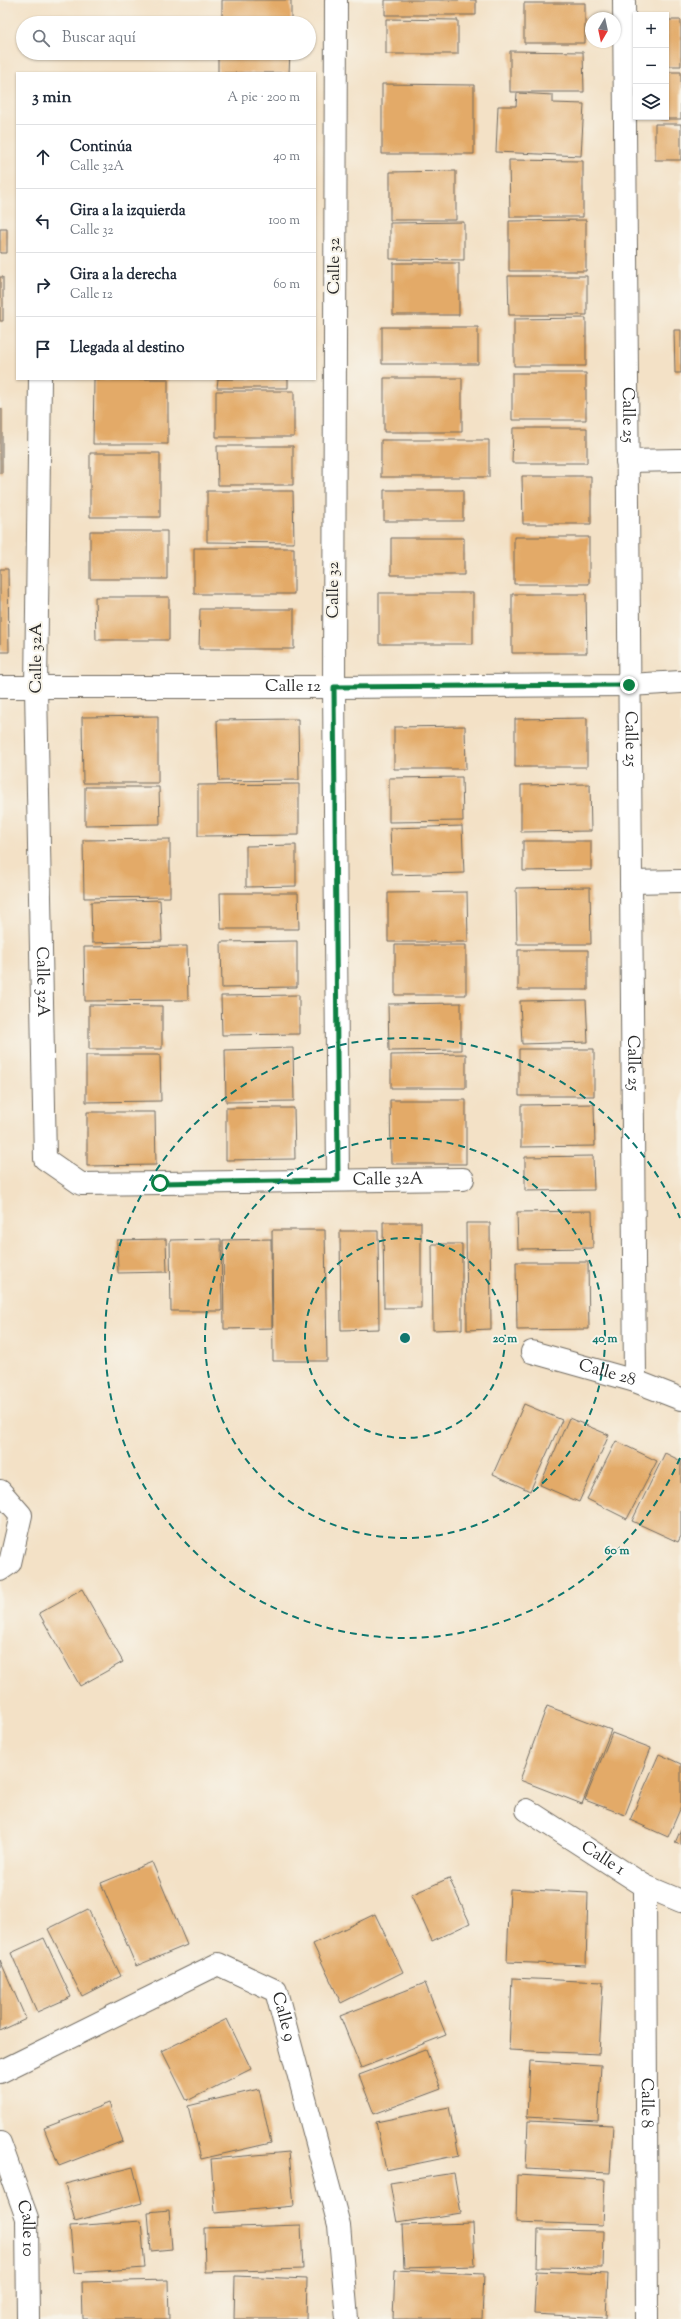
<!DOCTYPE html>
<html lang="es">
<meta charset="utf-8">
<style>
body{margin:0;font-family:"Sorts Mill Goudy",serif;background:#f2f2f3;color:#1f2937}
.controls{position:absolute;right:12px;top:12px;display:grid;overflow:hidden;border-radius:0px;box-shadow:0 1px 3px #0004}
.controls button{width:36px;height:36px;display:grid;place-items:center;padding:0;border:0;border-bottom:1px solid #e0e1e3;background:#fff;color:#1f2937;font:20px sans-serif}
.compass{position:absolute;left:585px;top:12px;width:36px;height:36px;border-radius:50%;background:#fff;box-shadow:0 1px 3px #0004;rotate:189deg}
.stop{position:absolute;width:12px;height:12px;margin:-9px;border:3px solid #0b8043;border-radius:50%;background:#fff}
.stop.end{background:#0b8043;border-color:#fff;box-shadow:0 1px 4px #0008}
.list{margin:0;padding:0;list-style:none}
h2{display:flex;justify-content:space-between;align-items:center;height:52px;margin:0;padding:0 16px;font-size:17px}
h2 small{font-size:13px;font-weight:400;color:#747a83}
.list li{display:grid;grid-template-columns:26px 1fr auto;gap:12px;align-items:center;box-sizing:border-box;height:64px;padding:0 16px;border-top:1px solid #e0e1e3}
.list b{display:block;font-size:15px;white-space:nowrap}
.list p{margin:0;font-size:13px;white-space:nowrap;color:#747a83}
.list em{font-size:13px;font-style:normal;color:#747a83}
.icon{flex:none;width:22px;height:22px;fill:none;stroke:currentColor;stroke-width:2;stroke-linecap:round;stroke-linejoin:round}
.map{position:relative;flex:none;width:681px;height:2319px;overflow:hidden}
.search{position:absolute;background:#fff;box-shadow:0 1px 3px #0004;left:16px;top:16px;width:300px;height:44px;display:flex;align-items:center;gap:10px;box-sizing:border-box;padding:0 14px;border-radius:22px;color:#747a83;font-size:15px}
.panel{position:absolute;background:#fff;box-shadow:0 1px 3px #0004;left:16px;top:72px;width:300px;height:308px;border-radius:0px}
.map>svg:first-child{display:block}
.building{fill:#e3aa67}
.lines{fill:none;stroke-linecap:round;stroke-linejoin:round}
.minor-casing{stroke:#716b61;stroke-width:24}
.minor{stroke:#fff;stroke-width:22}
.route{stroke:#0b8043;stroke-width:5}
.ring{fill:none;stroke:#0f766e;stroke-width:2;stroke-dasharray:7 5}
.labels{text-anchor:middle;dominant-baseline:central;stroke-width:4;stroke-linejoin:round;paint-order:stroke}
.street-label{font-size:17px;fill:#2b2b2b;stroke:#f7f3e8}
.centre{fill:#0f766e;stroke:#f7f3e8;stroke-width:2}
.ring-label{font-size:12px;text-anchor:middle;font-weight:bold;fill:#0f766e;stroke:#f7f3e8;stroke-width:4;stroke-linejoin:round;paint-order:stroke}
</style>
<div class="map">
<svg width="681" height="2319" viewBox="0 0 681 2319">
<rect width="100%" height="100%" fill="#f7f3e8"/>
<filter id="ink" filterUnits="userSpaceOnUse"><feTurbulence type="fractalNoise" baseFrequency=".025" numOctaves="2"/><feDisplacementMap in="SourceGraphic" scale="8" xChannelSelector="R" yChannelSelector="G"/><feConvolveMatrix kernelMatrix="1 2 1 2 8 2 1 2 1" color-interpolation-filters="sRGB"/></filter>
<filter id="wash" filterUnits="userSpaceOnUse"><feTurbulence type="fractalNoise" baseFrequency=".012" numOctaves="4" result="noise"/><feDisplacementMap in="SourceGraphic" scale="16" xChannelSelector="R" yChannelSelector="G"/><feGaussianBlur stdDeviation="0.9" result="paint"/><feColorMatrix in="noise" values="0 0 0 0 0 0 0 0 0 0 0 0 0 0 0 0 0 1.4 0 .05"/><feComposite in="paint" operator="in"/></filter>
<g filter="url(#wash)">
<rect width="100%" height="100%" fill="#f3e1c6"/>
<g id="blocks">
<path class="building" d="M 222,0 L 291,0 L 291,23 L 222,23 Z
M 385,0 L 476,0 L 476,15 L 385,15 Z
M 524,3 L 585,3 L 585,43 L 524,43 Z
M 386,19 L 458,20 L 458,54 L 386,54 Z
M 666,20 L 681,20 L 681,66 L 666,66 Z
M 510,51 L 583,52 L 584,92 L 510,92 Z
M 218,53 L 290,53 L 289,73 L 218,73 Z
M 666,72 L 681,72 L 681,119 L 660,119 L 660,117 L 666,117 Z
M 382,84 L 474,85 L 474,154 L 382,154 Z
M 517,93 L 553,95 L 553,103 L 584,104 L 581,156 L 496,152 L 498,106 L 516,106 Z
M 655,124 L 681,124 L 681,160 L 655,160 Z
M 509,160 L 583,161 L 583,217 L 510,217 Z
M 456,171 L 456,220 L 390,220 L 390,172 Z
M 586,220 L 586,271 L 509,271 L 509,221 Z
M 464,222 L 464,260 L 390,259 L 390,223 Z
M 0,229 L 7,229 L 7,253 L 0,253 Z
M 393,263 L 459,263 L 459,315 L 393,315 Z
M 508,276 L 587,276 L 587,315 L 509,315 Z
M 0,277 L 3,277 L 3,321 L 0,321 Z
M 586,318 L 586,366 L 514,366 L 514,319 Z
M 382,327 L 478,327 L 478,364 L 382,364 Z
M 674,330 L 681,330 L 681,373 L 675,373 Z
M 512,373 L 586,373 L 586,420 L 512,420 Z
M 384,378 L 462,378 L 462,432 L 384,432 Z
M 94,379 L 168,379 L 168,444 L 93,444 Z
M 218,379 L 288,379 L 288,388 L 217,388 Z
M 216,391 L 294,391 L 294,437 L 216,437 Z
M 0,409 L 2,409 L 2,473 L 0,473 Z
M 513,428 L 587,428 L 587,463 L 512,463 Z
M 381,440 L 489,440 L 489,477 L 381,477 Z
M 217,446 L 293,446 L 293,485 L 218,485 Z
M 90,453 L 160,453 L 160,517 L 90,517 Z
M 522,476 L 591,476 L 591,524 L 523,524 Z
M 384,490 L 463,490 L 463,521 L 384,521 Z
M 207,491 L 293,491 L 294,543 L 207,542 Z
M 90,531 L 167,531 L 167,579 L 90,579 Z
M 514,537 L 589,537 L 589,584 L 514,584 Z
M 391,538 L 464,538 L 464,575 L 391,575 Z
M 194,548 L 294,548 L 294,594 L 194,594 Z
M 0,569 L 8,569 L 9,652 L 0,652 Z
M 379,593 L 473,593 L 473,644 L 379,644 Z
M 512,594 L 586,594 L 587,653 L 512,653 Z
M 95,597 L 169,597 L 169,640 L 96,640 Z
M 200,609 L 294,609 L 294,649 L 199,649 Z
M 158,716 L 158,783 L 83,783 L 82,717 Z
M 587,718 L 587,767 L 515,767 L 515,719 Z
M 298,719 L 299,780 L 219,781 L 217,720 Z
M 465,726 L 466,769 L 394,769 L 394,727 Z
M 462,777 L 463,821 L 389,822 L 389,778 Z
M 299,784 L 299,835 L 198,836 L 198,785 Z
M 590,784 L 591,831 L 521,832 L 521,785 Z
M 85,787 L 159,787 L 160,824 L 85,825 Z
M 462,826 L 464,873 L 392,875 L 390,828 Z
M 170,839 L 170,897 L 84,898 L 83,840 Z
M 523,841 L 591,841 L 591,870 L 523,871 Z
M 296,845 L 296,886 L 246,887 L 246,846 Z
M 590,887 L 591,944 L 517,944 L 516,888 Z
M 467,892 L 468,942 L 388,942 L 388,893 Z
M 220,893 L 298,893 L 299,929 L 221,929 Z
M 160,900 L 162,941 L 92,943 L 91,902 Z
M 297,941 L 297,987 L 222,988 L 221,942 Z
M 395,945 L 466,945 L 466,995 L 395,995 Z
M 187,946 L 188,1000 L 85,1001 L 84,947 Z
M 518,950 L 588,950 L 588,990 L 518,990 Z
M 299,995 L 299,1034 L 222,1035 L 221,996 Z
M 586,1000 L 588,1042 L 522,1044 L 520,1001 Z
M 461,1003 L 461,1050 L 389,1051 L 388,1004 Z
M 89,1005 L 162,1006 L 162,1049 L 89,1049 Z
M 293,1048 L 294,1101 L 226,1102 L 225,1050 Z
M 519,1049 L 594,1049 L 594,1096 L 519,1096 Z
M 466,1054 L 466,1088 L 391,1088 L 391,1055 Z
M 86,1055 L 160,1055 L 161,1101 L 86,1102 Z
M 390,1100 L 466,1100 L 466,1164 L 391,1164 Z
M 594,1104 L 595,1146 L 521,1147 L 521,1105 Z
M 226,1108 L 294,1108 L 295,1159 L 226,1160 Z
M 87,1112 L 155,1112 L 156,1165 L 87,1166 Z
M 593,1156 L 594,1190 L 525,1191 L 525,1157 Z
M 592,1211 L 593,1248 L 518,1249 L 517,1212 Z
M 383,1222 L 421,1222 L 421,1308 L 384,1308 Z
M 466,1223 L 490,1223 L 491,1329 L 467,1330 Z
M 272,1230 L 325,1230 L 327,1361 L 273,1361 Z
M 340,1231 L 378,1231 L 379,1329 L 341,1330 Z
M 166,1239 L 167,1272 L 118,1273 L 117,1240 Z
M 221,1239 L 222,1311 L 171,1311 L 170,1240 Z
M 271,1239 L 272,1328 L 224,1329 L 223,1240 Z
M 432,1244 L 462,1244 L 462,1329 L 433,1330 Z
M 516,1262 L 588,1262 L 589,1329 L 517,1330 Z
M 524,1404 L 562,1420 L 530,1491 L 493,1474 Z
M 569,1418 L 609,1435 L 579,1502 L 540,1485 Z
M 616,1441 L 657,1461 L 627,1519 L 587,1499 Z
M 665,1453 L 681,1461 L 681,1536 L 678,1542 L 632,1521 Z
M 82,1589 L 123,1662 L 80,1686 L 39,1613 Z
M 547,1706 L 611,1730 L 582,1804 L 520,1780 Z
M 612,1733 L 651,1748 L 625,1815 L 585,1800 Z
M 659,1754 L 681,1764 L 681,1807 L 668,1837 L 630,1820 Z
M 681,1829 L 681,1845 L 675,1843 Z
M 152,1862 L 187,1945 L 136,1966 L 101,1883 Z
M 449,1878 L 470,1923 L 432,1941 L 411,1895 Z
M 510,1889 L 588,1893 L 586,1965 L 507,1962 Z
M 88,1909 L 121,1976 L 82,1996 L 48,1929 Z
M 375,1914 L 403,1972 L 341,2003 L 313,1944 Z
M 44,1938 L 71,1997 L 37,2012 L 11,1953 Z
M 0,1960 L 26,2019 L 0,2031 Z
M 512,1978 L 603,1982 L 599,2054 L 509,2050 Z
M 425,1983 L 446,2035 L 361,2068 L 340,2016 Z
M 227,2019 L 251,2069 L 187,2101 L 162,2051 Z
M 426,2050 L 441,2089 L 374,2114 L 359,2075 Z
M 530,2061 L 601,2065 L 598,2121 L 527,2117 Z
M 259,2089 L 271,2143 L 201,2159 L 188,2106 Z
M 109,2103 L 123,2141 L 59,2166 L 44,2128 Z
M 449,2107 L 459,2155 L 386,2170 L 376,2122 Z
M 528,2121 L 613,2125 L 610,2173 L 526,2169 Z
M 289,2152 L 294,2206 L 215,2213 L 211,2159 Z
M 133,2167 L 142,2203 L 75,2221 L 65,2184 Z
M 454,2173 L 461,2213 L 397,2223 L 390,2183 Z
M 517,2175 L 605,2180 L 603,2225 L 516,2222 Z
M 169,2210 L 172,2249 L 151,2251 L 148,2212 Z
M 141,2221 L 145,2268 L 74,2273 L 70,2226 Z
M 473,2223 L 475,2266 L 404,2268 L 402,2225 Z
M 301,2225 L 303,2269 L 205,2272 L 204,2228 Z
M 538,2230 L 604,2231 L 603,2268 L 537,2267 Z
M 395,2270 L 484,2274 L 482,2319 L 393,2319 Z
M 536,2271 L 608,2274 L 606,2318 L 534,2314 Z
M 235,2276 L 307,2279 L 306,2319 L 234,2319 Z
M 168,2280 L 169,2319 L 83,2319 L 82,2282 Z"/>
</g>
</g>
<g filter="url(#ink)">
<use href="#blocks" fill-opacity="0" stroke="#716b61" stroke-width="1"/>
<g class="lines">
<defs>
<g id="minor">
<path d="M 336,0 L 334,687 L 338,1180"/>
<path id="s1" d="M 624,0 L 635,1381"/>
<path id="s2" d="M 40,379 L 36,688 L 45,1159 L 81,1184 L 463,1179"/>
<path d="M 627,461 L 681,460"/>
<path id="s3" d="M 0,687 L 334,687 L 629,685 L 681,682"/>
<path d="M 631,882 L 681,881"/>
<path id="s4" d="M 532,1352 L 635,1381 L 681,1399"/>
<path d="M 0,1491 L 21,1515 L 10,1563 L 0,1570"/>
<path id="s5" d="M 527,1810 L 645,1886 L 681,1901"/>
<path id="s6" d="M 645,1886 L 647,2319"/>
<path id="s7" d="M 0,2072 L 218,1964 L 276,1991 L 339,2225 L 347,2319"/>
<path id="s8" d="M 0,2143 L 27,2218 L 28,2319"/>
</g>
</defs>
<use href="#minor" class="minor-casing"/>
<use href="#minor" class="minor"/>
</g>
</g>
<g class="lines" filter="url(#ink)">
<path class="route" d="M 160,1183 L 338,1180 L 334,687 L 629,685"/>
</g>
<g class="ring">
<circle cx="405" cy="1338" r="100"/>
<circle cx="405" cy="1338" r="200"/>
<path d="M680 1458A300 300 0 1 1 680 1218"/>
</g>
<g class="labels">
<g class="street-label">
<text transform="translate(335 266) rotate(-90)">Calle 32</text>
<text stroke="none"><textPath href="#s1" startOffset="415">Calle 25</textPath></text>
<text transform="translate(334 590) rotate(-90)">Calle 32</text>
<text transform="translate(37 658) rotate(-90)">Calle 32A</text>
<text stroke="none"><textPath href="#s3" startOffset="293">Calle 12</textPath></text>
<text stroke="none"><textPath href="#s1" startOffset="739">Calle 25</textPath></text>
<text stroke="none"><textPath href="#s2" startOffset="603">Calle 32A</textPath></text>
<text stroke="none"><textPath href="#s1" startOffset="1063">Calle 25</textPath></text>
<text stroke="none"><textPath href="#s2" startOffset="1131">Calle 32A</textPath></text>
<text stroke="none"><textPath href="#s4" startOffset="78">Calle 28</textPath></text>
<text stroke="none"><textPath href="#s5" startOffset="90">Calle 1</textPath></text>
<text stroke="none"><textPath href="#s7" startOffset="334">Calle 9</textPath></text>
<text stroke="none"><textPath href="#s6" startOffset="217">Calle 8</textPath></text>
<text stroke="none"><textPath href="#s8" startOffset="90">Calle 10</textPath></text>
</g>
</g>
<circle cx="405" cy="1338" r="6" class="centre"/>
<g class="ring-label">
<text x="505" y="1342">20 m</text>
<text x="605" y="1342">40 m</text>
<text x="617" y="1554">60 m</text>
</g>
</svg>
<div class="controls">
<button>+</button>
<button>−</button>
<button><svg class="icon" aria-label="layers" viewBox="0 0 24 24"><path d="M12 4l9 5-9 5-9-5zM3 14l9 5 9-5"/></svg></button>
</div>
<svg class="compass" viewBox="-18 -18 36 36"><path d="M0-13l5 13h-10z" fill="#e53935"/><path d="M0 13l5-13h-10z" fill="#747a83"/></svg>
<div class="stop" style="left:160px;top:1183px"></div>
<div class="stop end" style="left:629px;top:685px"></div>
<div class="search"><svg class="icon" aria-label="search" viewBox="0 0 24 24"><circle cx="10" cy="10" r="6"/><path d="M15 15l6 6"/></svg>Buscar aquí</div>
<section class="panel">
<h2>3 min<small>A pie · 200 m</small></h2>
<ul class="list">
<li><svg class="icon" aria-label="ahead" viewBox="0 0 24 24"><path d="M12 20V5M6 11l6-6 6 6"/></svg><div><b>Continúa</b><p>Calle 32A</p></div><em>40 m</em></li>
<li><svg class="icon" aria-label="left" viewBox="0 0 24 24"><path d="M17 20v-9H6M10 6l-5 5 5 5"/></svg><div><b>Gira a la izquierda</b><p>Calle 32</p></div><em>100 m</em></li>
<li><svg class="icon" aria-label="right" viewBox="0 0 24 24"><path d="M7 20v-9h11M14 6l5 5-5 5"/></svg><div><b>Gira a la derecha</b><p>Calle 12</p></div><em>60 m</em></li>
<li><svg class="icon" aria-label="arrive" viewBox="0 0 24 24"><path d="M6 21V4h12l-3 4 3 4H6"/></svg><div><b>Llegada al destino</b></div></li>
</ul>
</section>
</div>
